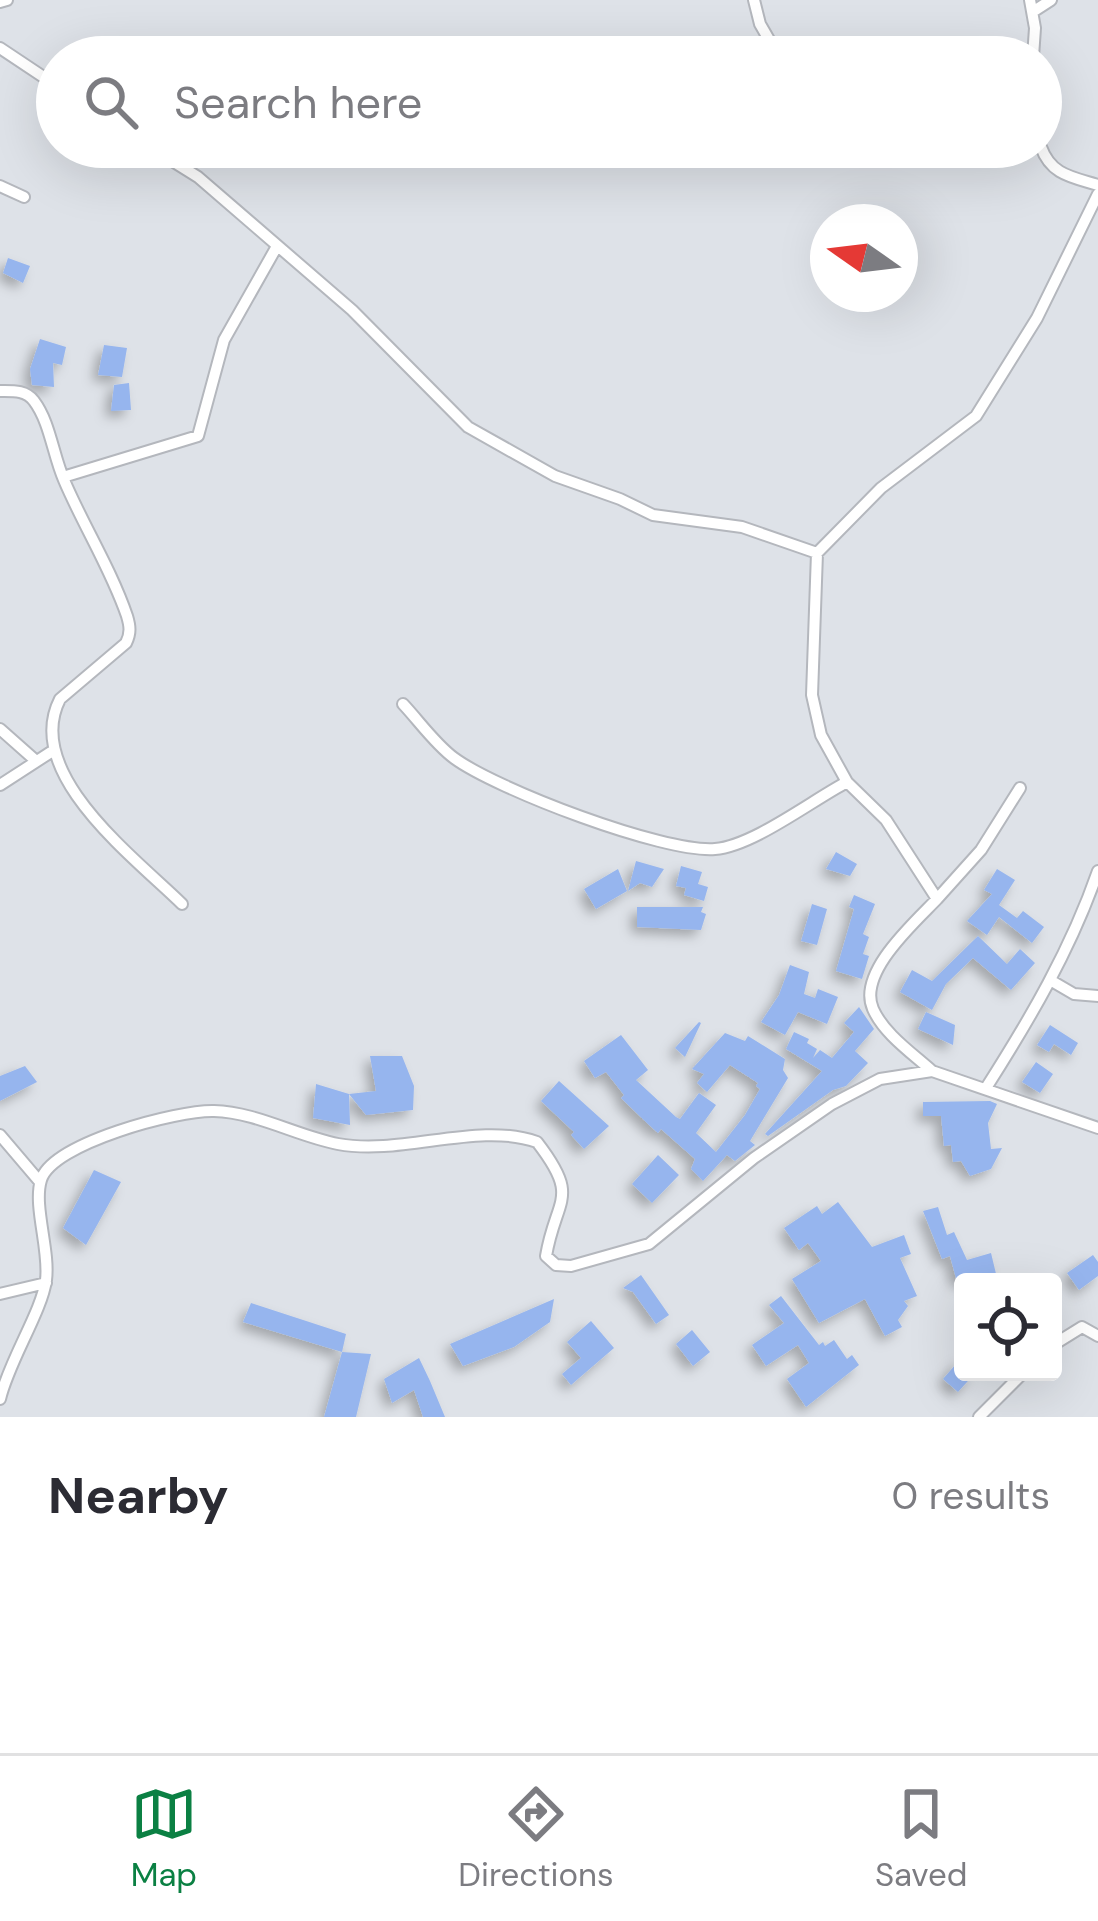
<!DOCTYPE html>
<style>
body{margin:0;font-family:"DM Sans",sans-serif;background:#f2f2f3;color:#2b2b33}
.controls{position:absolute;right:36px;bottom:36px;display:grid;overflow:hidden;border-radius:12px;box-shadow:0 12px 48px #0002}
.controls button{width:108px;height:108px;display:grid;place-items:center;padding:0;border:0;border-bottom:3px solid #e1e1e2;background:#fff;color:#2b2b33;font:60px sans-serif}
.compass{position:absolute;left:810px;top:204px;width:108px;height:108px;border-radius:50%;background:#fff;box-shadow:0 12px 48px #0002;rotate:284deg}
.list{margin:0;padding:0;list-style:none}
h2{display:flex;justify-content:space-between;align-items:center;height:156px;margin:0;padding:0 48px;font-size:51px}
h2 small{font-size:39px;font-weight:400;color:#7c7c81}
.icon{flex:none;width:66px;height:66px;fill:none;stroke:currentColor;stroke-width:2;stroke-linecap:round;stroke-linejoin:round}
.map{position:relative;flex:none;width:1098px;height:1417px;overflow:hidden}
.search{position:absolute;background:#fff;box-shadow:0 12px 48px #0002;left:36px;right:36px;top:36px;height:132px;display:flex;align-items:center;gap:30px;box-sizing:border-box;padding:0 42px;border-radius:66px;color:#7c7c81;font-size:45px}
.sheet{height:336px;background:#fff}
nav{display:flex;justify-content:space-around;align-items:center;box-sizing:border-box;height:168px;border-top:3px solid #e1e1e2;background:#fff;font-size:33px;color:#7c7c81}
nav a{display:grid;justify-items:center;gap:6px}
nav .on{color:#0b8043}
.map>svg:first-child{display:block}
.building{fill:#96b5ee;filter:url(#shadow)}
.lines{fill:none;stroke-linecap:round;stroke-linejoin:round}
.minor-casing{stroke:#b4b7bd;stroke-width:14}
.minor{stroke:#fff;stroke-width:10}
</style>
<div class="map">
<svg width="1098" height="1417" viewBox="0 0 1098 1417">
<defs>
<filter id="shadow"><feDropShadow dx="-6" dy="6" stdDeviation="6" flood-color="#0004"/></filter>
</defs>
<rect width="100%" height="100%" fill="#dee2e8"/>
<path class="building" d="M 8,258 L 30,266 L 23,283 L 3,273 Z
M 40,339 L 66,347 L 62,365 L 53,363 L 54,387 L 32,385 L 30,369 Z
M 104,345 L 127,348 L 122,377 L 98,375 Z
M 129,383 L 131,410 L 111,411 L 114,385 Z
M 836,852 L 857,864 L 850,876 L 826,869 Z
M 636,861 L 664,869 L 652,887 L 640,883 L 628,891 Z
M 681,866 L 702,872 L 698,884 L 708,887 L 704,901 L 684,895 L 686,888 L 676,886 Z
M 618,869 L 627,891 L 596,909 L 584,889 Z
M 997,869 L 1015,880 L 999,905 L 1017,918 L 1023,911 L 1044,927 L 1032,943 L 999,917 L 987,935 L 967,921 L 992,894 L 984,890 Z
M 854,895 L 875,904 L 863,934 L 869,937 L 863,954 L 869,956 L 862,979 L 836,971 L 854,909 L 849,907 Z
M 812,904 L 827,909 L 817,945 L 801,941 Z
M 637,907 L 703,907 L 701,912 L 706,914 L 701,930 L 637,927 Z
M 978,936 L 1007,964 L 1020,949 L 1035,963 L 1011,990 L 973,958 L 946,984 L 932,1010 L 900,992 L 912,970 L 932,981 Z
M 790,965 L 809,972 L 804,994 L 815,998 L 818,989 L 838,997 L 827,1024 L 798,1012 L 785,1035 L 761,1022 L 779,995 Z
M 859,1007 L 874,1029 L 855,1051 L 868,1063 L 846,1086 L 833,1090 L 768,1136 L 765,1134 L 822,1071 L 786,1049 L 794,1032 L 809,1039 L 807,1043 L 817,1049 L 813,1058 L 820,1050 L 832,1058 L 854,1032 L 844,1023 Z
M 926,1012 L 955,1025 L 953,1045 L 918,1029 Z
M 699,1022 L 701,1023 L 685,1057 L 675,1048 Z
M 1050,1025 L 1078,1043 L 1071,1055 L 1054,1044 L 1049,1052 L 1037,1045 Z
M 725,1033 L 745,1041 L 748,1036 L 785,1059 L 783,1070 L 788,1078 L 750,1141 L 755,1145 L 735,1161 L 727,1155 L 703,1181 L 691,1169 L 695,1159 L 661,1129 L 658,1133 L 648,1124 L 621,1098 L 624,1095 L 606,1072 L 595,1078 L 584,1061 L 621,1035 L 648,1070 L 636,1080 L 676,1117 L 680,1119 L 699,1093 L 716,1105 L 696,1133 L 716,1152 L 745,1115 L 760,1089 L 756,1086 L 758,1083 L 730,1065 L 707,1092 L 697,1083 L 704,1074 L 692,1069 Z
M 370,1056 L 402,1056 L 414,1086 L 413,1110 L 366,1115 L 349,1094 L 376,1091 Z
M 1036,1062 L 1053,1074 L 1040,1093 L 1022,1082 Z
M 25,1066 L 37,1082 L 0,1101 L 0,1076 Z
M 559,1081 L 609,1126 L 584,1149 L 571,1135 L 574,1132 L 541,1101 Z
M 316,1084 L 349,1094 L 350,1125 L 313,1118 Z
M 990,1101 L 997,1104 L 988,1123 L 991,1149 L 1002,1148 L 991,1169 L 970,1176 L 961,1161 L 953,1162 L 951,1145 L 944,1146 L 941,1116 L 923,1116 L 923,1102 Z
M 658,1155 L 679,1175 L 652,1203 L 632,1184 Z
M 94,1170 L 121,1182 L 86,1245 L 63,1228 Z
M 838,1202 L 872,1247 L 904,1235 L 911,1254 L 900,1258 L 917,1296 L 904,1301 L 908,1306 L 898,1320 L 902,1327 L 885,1336 L 865,1299 L 819,1323 L 792,1279 L 821,1261 L 808,1243 L 799,1250 L 784,1228 L 817,1206 L 822,1214 Z
M 938,1207 L 947,1235 L 954,1232 L 967,1260 L 991,1253 L 997,1278 L 957,1282 L 950,1256 L 942,1259 L 923,1211 Z
M 1093,1255 L 1098,1262 L 1098,1276 L 1079,1290 L 1067,1273 Z
M 641,1275 L 669,1315 L 656,1324 L 633,1292 L 623,1288 Z
M 781,1296 L 819,1345 L 823,1342 L 825,1346 L 834,1340 L 847,1359 L 852,1355 L 859,1365 L 806,1407 L 787,1379 L 809,1363 L 798,1345 L 766,1366 L 752,1345 L 784,1323 L 769,1305 Z
M 554,1299 L 550,1322 L 514,1347 L 463,1366 L 450,1344 Z
M 251,1303 L 346,1334 L 342,1352 L 243,1322 Z
M 591,1321 L 614,1348 L 571,1385 L 562,1374 L 581,1358 L 567,1342 Z
M 692,1330 L 710,1352 L 693,1366 L 676,1344 Z
M 342,1352 L 371,1354 L 356,1417 L 324,1417 Z
M 963,1356 L 963,1372 L 976,1372 L 958,1392 L 943,1379 Z
M 419,1358 L 430,1381 L 445,1417 L 423,1417 L 414,1390 L 392,1403 L 384,1379 Z"/>
<g class="lines">
<defs>
<path id="minor" d="M 754,0 L 760,24 L 779,57
M 1030,0 L 1035,28 L 1033,57
M 0,2 L 7,0
M 1034,11 L 1051,0
M 0,48 L 57,86
M 150,147 L 198,177 L 352,310 L 468,427 L 555,476 L 620,499 L 653,515 L 742,527 L 817,553
M 1041,147 C 1051,175 1072,177 1098,185
M 0,186 L 24,197
M 0,391 C 13,391 26,390 34,401 C 50,422 53,455 64,480 C 83,525 111,569 127,616 C 130,626 131,633 126,643 L 60,699 C 22,773 134,857 182,904
M 63,477 L 198,436 L 224,340 L 276,248
M 403,704 C 419,721 435,744 454,758 C 496,789 663,853 715,849 C 753,846 811,801 847,782
M 0,729 L 35,760
M 0,785 L 51,752
M 937,899 L 981,850 L 1020,788
M 1050,980 L 1074,994 L 1098,996
M 932,1071 C 912,1053 884,1034 873,1009 C 857,973 914,923 937,899 L 886,820 L 847,782 L 821,735 L 812,695 L 817,553 L 881,488 L 976,416 L 1037,318 L 1098,194
M 986,1088 C 1030,1019 1071,949 1098,871
M 0,1135 L 40,1182
M 0,1294 L 46,1283
M 1053,1345 L 1082,1327 L 1098,1336
M 0,1399 C 9,1361 42,1311 46,1280 C 50,1250 33,1206 41,1180 C 52,1143 178,1110 214,1111 C 256,1112 297,1136 338,1144 C 402,1156 478,1121 537,1142 C 581,1199 556,1197 546,1256 L 556,1265 L 571,1266 L 649,1244 L 754,1158 L 832,1104 L 880,1079 L 932,1071 L 1098,1128
M 979,1417 L 1024,1372"/>
</defs>
<use href="#minor" class="minor-casing"/>
<use href="#minor" class="minor"/>
</g>
</svg>
<div class="controls">
<button><svg class="icon" aria-label="locate" viewBox="0 0 24 24"><circle cx="12" cy="12" r="6"/><path d="M12 2v4M12 18v4M2 12h4M18 12h4"/></svg></button>
</div>
<svg class="compass" viewBox="-18 -18 36 36"><path d="M0-13l5 13h-10z" fill="#e53935"/><path d="M0 13l5-13h-10z" fill="#7c7c81"/></svg>
<div class="search"><svg class="icon" aria-label="search" viewBox="0 0 24 24"><circle cx="10" cy="10" r="6"/><path d="M15 15l6 6"/></svg>Search here</div>
</div>
<section class="sheet">
<h2>Nearby<small>0 results</small></h2>
<ul class="list">
</ul>
</section>
<nav>
<a class="on"><svg class="icon" aria-label="map" viewBox="0 0 24 24"><path d="M3 6l6-2 6 2 6-2v14l-6 2-6-2-6 2zM9 4v14M15 6v14"/></svg>Map</a>
<a><svg class="icon" aria-label="directions" viewBox="0 0 24 24"><path d="M12 3l9 9-9 9-9-9zM9 14v-3h6M13 9l2 2-2 2"/></svg>Directions</a>
<a><svg class="icon" aria-label="saved" viewBox="0 0 24 24"><path d="M7 4h10v16l-5-4-5 4z"/></svg>Saved</a>
</nav>
